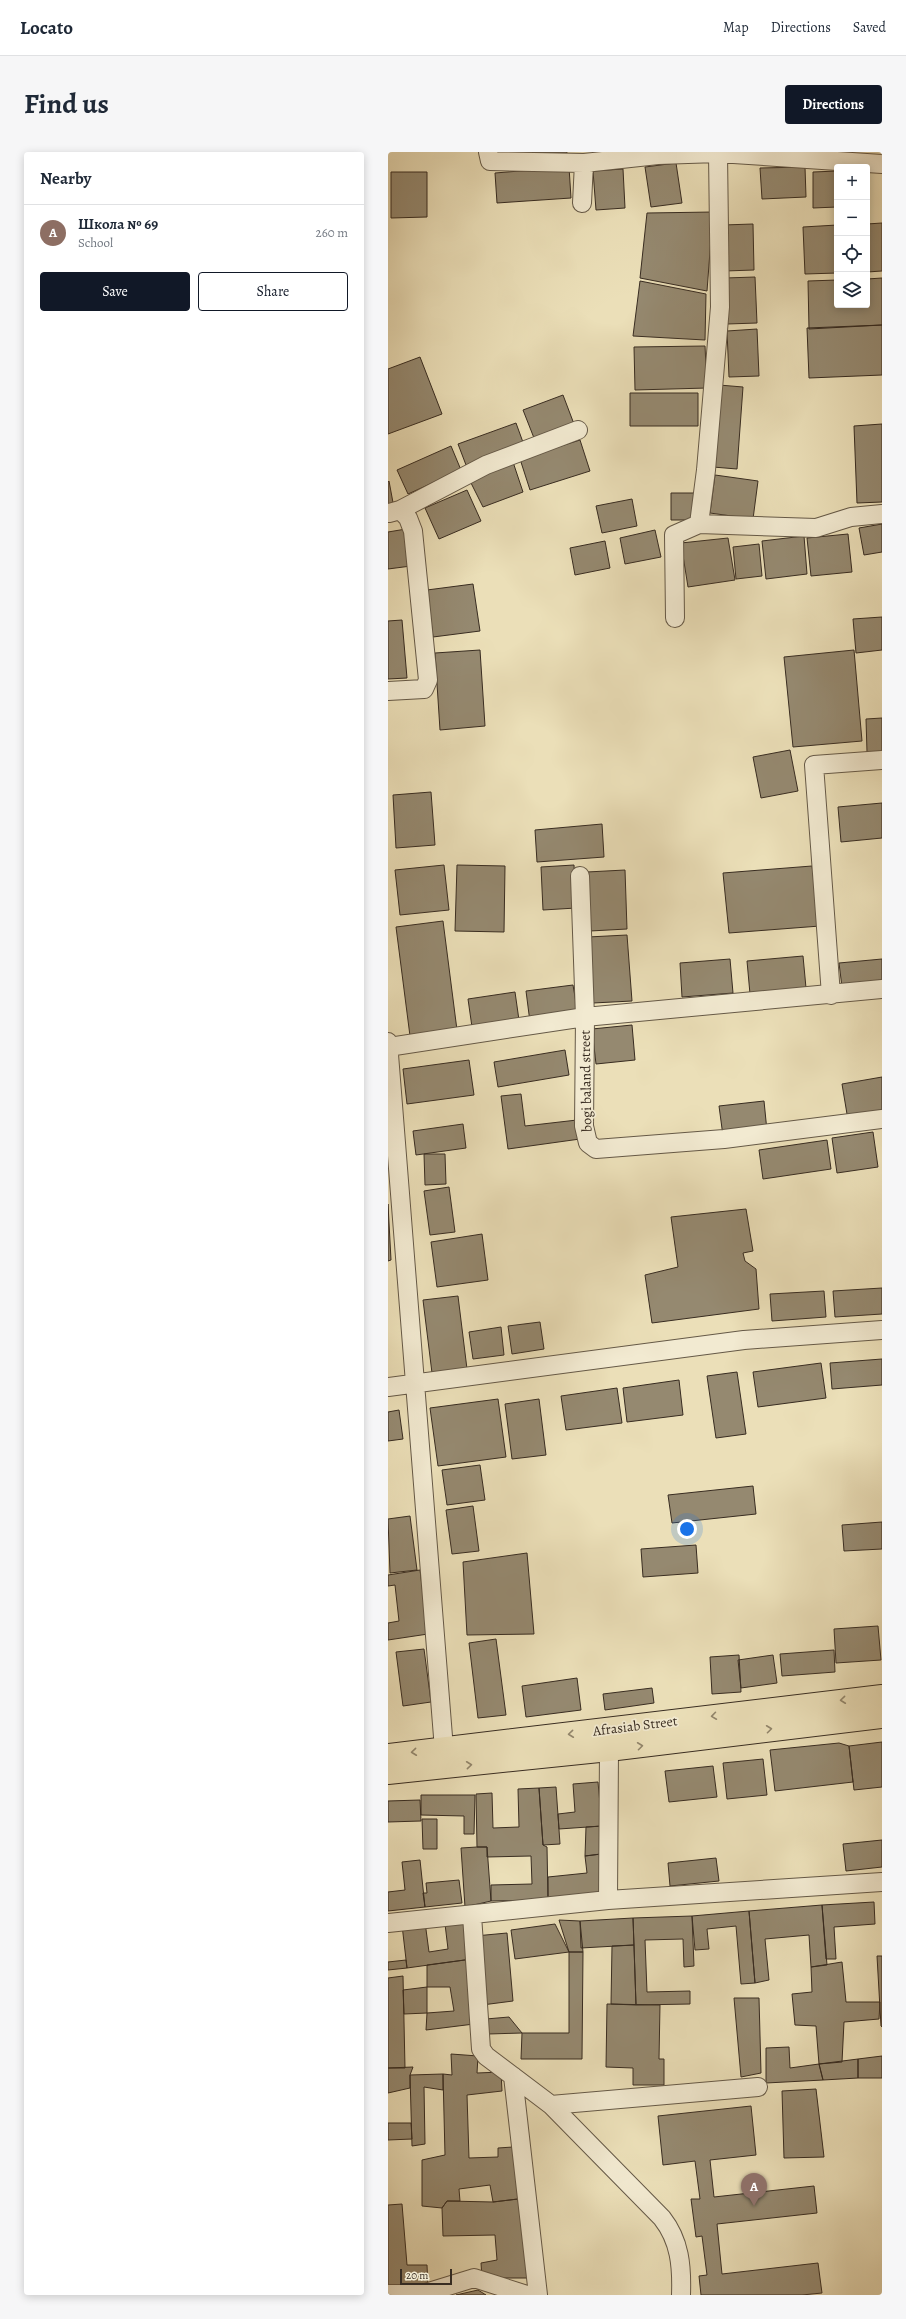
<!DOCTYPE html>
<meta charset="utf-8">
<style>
body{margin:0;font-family:Alegreya,serif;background:#f6f6f7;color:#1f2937}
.controls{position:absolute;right:12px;top:12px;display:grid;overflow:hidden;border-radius:4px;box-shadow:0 2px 10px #0003}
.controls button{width:36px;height:36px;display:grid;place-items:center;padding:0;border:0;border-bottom:1px solid #e0e1e3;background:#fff;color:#1f2937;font:20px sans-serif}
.scale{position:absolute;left:12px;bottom:10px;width:52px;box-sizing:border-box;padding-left:4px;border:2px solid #382c21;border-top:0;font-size:11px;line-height:14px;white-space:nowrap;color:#382c21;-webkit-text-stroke:3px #f2ead1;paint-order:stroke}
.you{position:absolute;left:299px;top:1377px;width:14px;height:14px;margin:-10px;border:3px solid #fff;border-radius:50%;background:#1a73e8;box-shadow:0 0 0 6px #1a73e833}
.badge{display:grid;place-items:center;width:26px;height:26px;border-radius:50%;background:#111827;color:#fff;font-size:13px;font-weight:700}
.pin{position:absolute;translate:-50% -33px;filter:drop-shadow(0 1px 2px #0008)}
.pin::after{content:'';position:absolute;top:21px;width:14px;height:12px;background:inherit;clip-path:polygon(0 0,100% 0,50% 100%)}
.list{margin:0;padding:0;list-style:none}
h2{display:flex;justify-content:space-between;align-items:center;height:52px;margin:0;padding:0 16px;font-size:17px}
h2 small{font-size:13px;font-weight:400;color:#747a83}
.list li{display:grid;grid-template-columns:26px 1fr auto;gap:12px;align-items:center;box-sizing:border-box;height:56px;padding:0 16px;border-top:1px solid #e0e1e3}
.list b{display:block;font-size:15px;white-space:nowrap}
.list p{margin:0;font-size:13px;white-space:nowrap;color:#747a83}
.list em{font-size:13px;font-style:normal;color:#747a83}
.actions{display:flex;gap:8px;padding:12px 16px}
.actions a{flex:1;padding:9px 0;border:1px solid #111827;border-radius:4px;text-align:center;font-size:14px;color:#111827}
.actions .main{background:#111827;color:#fff}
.icon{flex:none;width:22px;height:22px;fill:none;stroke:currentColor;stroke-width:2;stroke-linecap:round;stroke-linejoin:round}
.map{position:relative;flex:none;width:494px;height:2143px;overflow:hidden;border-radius:4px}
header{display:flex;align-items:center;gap:24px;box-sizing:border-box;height:56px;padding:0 20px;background:#fff;border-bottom:1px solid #e0e1e3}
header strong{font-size:19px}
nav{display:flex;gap:22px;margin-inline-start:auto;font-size:14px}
.intro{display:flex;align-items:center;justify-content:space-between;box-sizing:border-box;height:96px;padding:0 24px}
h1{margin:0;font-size:28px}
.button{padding:10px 18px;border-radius:4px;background:#111827;color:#fff;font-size:14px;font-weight:700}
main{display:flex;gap:24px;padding:0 24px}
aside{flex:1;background:#fff;border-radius:4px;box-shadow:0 2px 10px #0003}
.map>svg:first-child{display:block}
.building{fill:#958970;stroke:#382c21}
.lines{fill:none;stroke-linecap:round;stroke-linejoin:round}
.minor-casing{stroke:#655947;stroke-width:20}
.major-casing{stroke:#382c21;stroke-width:24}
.minor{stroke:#f2ead1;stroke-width:18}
.major{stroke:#ebdfb8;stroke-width:22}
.oneway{stroke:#92866c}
.labels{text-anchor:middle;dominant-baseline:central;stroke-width:3.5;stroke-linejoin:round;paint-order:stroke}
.street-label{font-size:14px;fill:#382c21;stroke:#f2ead1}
</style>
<header>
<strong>Locato</strong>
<nav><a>Map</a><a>Directions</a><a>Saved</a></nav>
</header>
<div class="intro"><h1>Find us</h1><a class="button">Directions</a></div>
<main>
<aside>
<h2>Nearby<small></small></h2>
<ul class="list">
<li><span class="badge" style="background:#8d6e63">A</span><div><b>Школа № 69</b><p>School</p></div><em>260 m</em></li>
</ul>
<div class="actions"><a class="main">Save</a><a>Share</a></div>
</aside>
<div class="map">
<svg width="494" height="2143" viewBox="0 0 494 2143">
<rect width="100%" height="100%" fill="#ebdfb8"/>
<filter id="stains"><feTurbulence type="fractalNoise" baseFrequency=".005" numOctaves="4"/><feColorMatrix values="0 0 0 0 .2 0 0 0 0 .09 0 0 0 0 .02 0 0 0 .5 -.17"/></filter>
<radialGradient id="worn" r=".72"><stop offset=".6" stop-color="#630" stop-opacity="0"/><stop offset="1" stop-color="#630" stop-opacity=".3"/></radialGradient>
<path class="building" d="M 129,0 L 179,0 L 178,5 L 129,3 Z
M 288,11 L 294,51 L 263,55 L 257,15 Z
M 181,15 L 183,46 L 109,51 L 107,21 Z
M 417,15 L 418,45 L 374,47 L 372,16 Z
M 235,17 L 237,56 L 208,58 L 205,19 Z
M 449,19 L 449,55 L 425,56 L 425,20 Z
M 3,20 L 39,20 L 39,65 L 3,66 Z
M 325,60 L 319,139 L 252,126 L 259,61 Z
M 494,71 L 494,119 L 479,120 L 479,72 Z
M 365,72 L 366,118 L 337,119 L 335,73 Z
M 449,73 L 449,121 L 417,122 L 415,75 Z
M 367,125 L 369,171 L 339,172 L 337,126 Z
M 494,126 L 494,173 L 421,177 L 420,129 L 449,128 L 449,153 L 479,153 L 479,127 Z
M 252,129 L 318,142 L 317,188 L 245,184 Z
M 494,173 L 494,223 L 421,226 L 419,176 Z
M 369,177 L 371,224 L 341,225 L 339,179 Z
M 317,194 L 319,236 L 247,238 L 246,195 Z
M 32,205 L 54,262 L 0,282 L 0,217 Z
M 331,233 L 355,235 L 349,317 L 325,315 Z
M 242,241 L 310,241 L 310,274 L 242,274 Z
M 175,243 L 186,272 L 146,286 L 135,258 Z
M 128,271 L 136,293 L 78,313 L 70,292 Z
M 494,272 L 494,350 L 469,351 L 466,274 Z
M 192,288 L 202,319 L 142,338 L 132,307 Z
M 63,294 L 73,318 L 20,342 L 9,318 Z
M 125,310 L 135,340 L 95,355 L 82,329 Z
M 327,323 L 370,329 L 365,367 L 322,361 Z
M 1,329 L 6,356 L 0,357 L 0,330 Z
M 79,338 L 93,369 L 51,387 L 37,356 Z
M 283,341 L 306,341 L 306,368 L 283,368 Z
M 244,347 L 249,374 L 214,381 L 208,354 Z
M 494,372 L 494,400 L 476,403 L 471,376 Z
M 18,377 L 23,414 L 0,417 L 0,380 Z
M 267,378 L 273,405 L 237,412 L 232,386 Z
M 460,382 L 464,420 L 423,424 L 419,386 Z
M 416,384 L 419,422 L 378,427 L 374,389 Z
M 340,386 L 347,428 L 300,435 L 293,391 Z
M 217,389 L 222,416 L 187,423 L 182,396 Z
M 371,392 L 374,424 L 348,427 L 345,395 Z
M 85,432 L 92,479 L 45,485 L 39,438 Z
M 494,465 L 494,498 L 468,501 L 465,467 Z
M 14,468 L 19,526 L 0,527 L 0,469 Z
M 92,498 L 97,574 L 52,578 L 47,501 Z
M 466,498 L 474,589 L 405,595 L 396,505 Z
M 494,566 L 494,600 L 479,600 L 478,567 Z
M 402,598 L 410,639 L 373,646 L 365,605 Z
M 43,640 L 47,693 L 8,696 L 5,643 Z
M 494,651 L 494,686 L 453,690 L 450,655 Z
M 214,672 L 216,705 L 149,710 L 147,678 Z
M 56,713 L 61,758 L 12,763 L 7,718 Z
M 69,713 L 117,714 L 116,780 L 67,779 Z
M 186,713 L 188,756 L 155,758 L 153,715 Z
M 424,714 L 432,774 L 341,781 L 335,721 Z
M 237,718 L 239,777 L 202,779 L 199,720 Z
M 55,769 L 69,878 L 22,884 L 8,775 Z
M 239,783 L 244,849 L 205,851 L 200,785 Z
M 415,804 L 418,836 L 362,842 L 359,809 Z
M 342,807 L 345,841 L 294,845 L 292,811 Z
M 494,807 L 494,831 L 454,835 L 451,811 Z
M 185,833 L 190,863 L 142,870 L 138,839 Z
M 127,840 L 131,868 L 84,875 L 80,847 Z
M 244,873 L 247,908 L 208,912 L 204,877 Z
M 177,898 L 181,923 L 110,935 L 106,910 Z
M 81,908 L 86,943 L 19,952 L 15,917 Z
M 494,925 L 494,963 L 460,968 L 454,932 Z
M 133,942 L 137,974 L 189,968 L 192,987 L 120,997 L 113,944 Z
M 376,949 L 379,979 L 335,984 L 331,954 Z
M 75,972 L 78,996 L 28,1003 L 25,979 Z
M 485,980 L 490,1015 L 449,1021 L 444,986 Z
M 439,988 L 443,1017 L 375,1027 L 371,998 Z
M 36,1002 L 57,1002 L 58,1032 L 37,1033 Z
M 61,1035 L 67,1080 L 42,1083 L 36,1039 Z
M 0,1052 L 3,1108 L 0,1109 Z
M 358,1057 L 365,1099 L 355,1101 L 357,1109 L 368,1117 L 371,1157 L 264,1171 L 257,1123 L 290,1115 L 283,1065 Z
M 94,1082 L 100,1128 L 49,1135 L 43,1090 Z
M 494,1136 L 494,1162 L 447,1165 L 445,1139 Z
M 436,1139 L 438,1165 L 384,1169 L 382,1142 Z
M 70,1144 L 79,1217 L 44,1221 L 35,1148 Z
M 152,1170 L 156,1197 L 124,1202 L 120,1174 Z
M 113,1175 L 116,1203 L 85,1207 L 81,1180 Z
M 494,1207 L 494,1233 L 444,1237 L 442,1211 Z
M 433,1211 L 438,1246 L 370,1255 L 365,1220 Z
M 349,1220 L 358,1282 L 328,1286 L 319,1224 Z
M 291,1228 L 295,1263 L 239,1270 L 235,1236 Z
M 229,1236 L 234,1271 L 178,1278 L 173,1244 Z
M 110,1247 L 118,1305 L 50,1314 L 42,1256 Z
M 151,1247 L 158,1303 L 124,1307 L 117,1252 Z
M 11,1258 L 15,1287 L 0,1289 L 0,1260 Z
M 92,1313 L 97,1348 L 59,1353 L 54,1318 Z
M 365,1334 L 368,1362 L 284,1371 L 280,1343 Z
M 85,1354 L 91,1399 L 64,1402 L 58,1358 Z
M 22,1364 L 29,1418 L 2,1421 L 0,1367 Z
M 494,1370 L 494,1397 L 456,1399 L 454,1373 Z
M 308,1393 L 310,1421 L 255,1425 L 253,1397 Z
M 139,1401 L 146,1482 L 79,1483 L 75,1410 Z
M 32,1418 L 40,1482 L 0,1488 L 0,1471 L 11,1469 L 7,1433 L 0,1434 L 0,1423 Z
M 490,1474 L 493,1508 L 448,1511 L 446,1477 Z
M 108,1487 L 118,1563 L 90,1566 L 81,1491 Z
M 36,1497 L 43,1550 L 15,1554 L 8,1500 Z
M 446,1498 L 447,1520 L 394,1524 L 392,1502 Z
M 351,1503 L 353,1540 L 324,1542 L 322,1505 Z
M 385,1503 L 389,1531 L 353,1536 L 350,1508 Z
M 189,1526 L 193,1558 L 138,1565 L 134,1534 Z
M 264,1536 L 266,1551 L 217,1558 L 215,1542 Z
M 494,1590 L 494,1635 L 466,1638 L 461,1594 Z
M 451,1591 L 461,1594 L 465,1630 L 387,1639 L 382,1598 Z
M 375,1607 L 379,1643 L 339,1647 L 335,1611 Z
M 325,1614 L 329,1645 L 281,1650 L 277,1619 Z
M 210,1630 L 214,1674 L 171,1677 L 170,1662 L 187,1660 L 185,1632 Z
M 168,1635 L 172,1692 L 155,1693 L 151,1636 Z
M 151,1636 L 155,1693 L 159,1695 L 160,1748 L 103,1749 L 103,1733 L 144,1732 L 143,1704 L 99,1705 L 99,1695 L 89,1695 L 88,1642 L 104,1641 L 105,1676 L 131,1675 L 130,1637 Z
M 33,1643 L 87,1643 L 86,1682 L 76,1682 L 76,1664 L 33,1663 Z
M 32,1648 L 33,1669 L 0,1670 L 0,1649 Z
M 34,1667 L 49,1667 L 49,1697 L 35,1697 Z
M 214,1674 L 213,1702 L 197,1704 L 198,1675 Z
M 494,1688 L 494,1715 L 458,1719 L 455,1692 Z
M 89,1695 L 99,1695 L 103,1749 L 77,1755 L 73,1696 Z
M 213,1702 L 213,1744 L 160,1748 L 160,1725 L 199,1721 L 197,1704 Z
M 328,1706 L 331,1729 L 282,1734 L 280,1711 Z
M 32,1708 L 37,1755 L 0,1759 L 0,1740 L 17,1738 L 14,1710 Z
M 71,1728 L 74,1751 L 37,1755 L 35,1741 L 39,1741 L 38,1731 Z
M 486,1750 L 487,1772 L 446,1775 L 448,1807 L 438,1807 L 434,1753 Z
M 434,1753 L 439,1813 L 423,1815 L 421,1783 L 377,1787 L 381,1828 L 367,1831 L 361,1759 Z
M 361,1759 L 367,1831 L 353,1832 L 348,1774 L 319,1777 L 321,1797 L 307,1798 L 304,1764 Z
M 304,1764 L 306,1814 L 296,1815 L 295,1787 L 257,1788 L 259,1840 L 302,1839 L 302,1852 L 248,1853 L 245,1766 Z
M 245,1766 L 246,1793 L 193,1796 L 192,1769 Z
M 171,1768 L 192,1769 L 195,1800 L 181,1800 Z
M 79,1769 L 84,1807 L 19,1816 L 14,1773 L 37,1770 L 41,1800 L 60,1797 L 57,1772 Z
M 167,1772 L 181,1800 L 127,1807 L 123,1778 Z
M 119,1781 L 125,1849 L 94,1853 L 87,1784 Z
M 246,1793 L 248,1853 L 223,1852 L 224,1794 Z
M 181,1800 L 195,1800 L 194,1907 L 133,1907 L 134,1881 L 181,1881 Z
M 489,1804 L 494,1804 L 494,1875 L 493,1874 Z
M 84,1807 L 86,1872 L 38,1878 L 39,1861 L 66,1859 L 62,1835 L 39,1835 L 39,1813 Z
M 18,1808 L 19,1816 L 0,1818 L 0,1810 Z
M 454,1810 L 458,1850 L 492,1850 L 491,1867 L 456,1870 L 454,1910 L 431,1912 L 428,1874 L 407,1873 L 404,1842 L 424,1840 L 423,1815 Z
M 15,1824 L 17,1916 L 0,1916 L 0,1826 Z
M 39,1835 L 39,1861 L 16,1862 L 15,1838 Z
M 346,1846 L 371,1846 L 373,1921 L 353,1925 Z
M 219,1852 L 272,1853 L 271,1907 L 276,1907 L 276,1933 L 245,1933 L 245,1916 L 218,1915 Z
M 121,1865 L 134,1881 L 100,1882 L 98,1867 Z
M 401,1895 L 402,1916 L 431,1912 L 435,1928 L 378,1931 L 378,1896 Z
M 63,1902 L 90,1904 L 89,1921 L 113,1920 L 114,1939 L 79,1943 L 81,2006 L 110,2005 L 110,1996 L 125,1995 L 130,2047 L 105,2050 L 102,2033 L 71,2037 L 72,2049 L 59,2049 L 54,2056 L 34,2054 L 34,2008 L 57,2003 L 55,1922 L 64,1923 Z
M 494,1904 L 494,1926 L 470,1926 L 470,1907 Z
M 470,1907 L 470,1926 L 435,1928 L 431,1912 Z
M 25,1915 L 22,1923 L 22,1936 L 0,1941 L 0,1916 Z
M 55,1922 L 55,1938 L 36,1935 L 37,1992 L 24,1994 L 22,1923 Z
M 428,1937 L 436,2005 L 396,2006 L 394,1939 Z
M 363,1954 L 368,2003 L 322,2008 L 326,2045 L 426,2034 L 429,2061 L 329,2072 L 334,2122 L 430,2111 L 434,2141 L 414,2143 L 313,2143 L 311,2124 L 319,2123 L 314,2084 L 308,2085 L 303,2047 L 312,2047 L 307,2009 L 275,2013 L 270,1964 Z
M 0,1971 L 23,1971 L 24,1987 L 0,1988 Z
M 130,2047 L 142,2126 L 94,2126 L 93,2111 L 109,2108 L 107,2083 L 55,2084 L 54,2056 L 59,2049 L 105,2050 Z
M 14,2052 L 19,2113 L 39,2113 L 40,2136 L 0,2136 L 0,2053 Z
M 90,2138 L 98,2143 L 68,2143 Z"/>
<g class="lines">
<defs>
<path id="minor" d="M 100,0 L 102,9 L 196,11
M 194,51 L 196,11 L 270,3 L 330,1
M 1,361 L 12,358 L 98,313 L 190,278
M 311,372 L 318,318 L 332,155 L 330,1 L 494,12
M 287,466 L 286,383 L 311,372 L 428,376 L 463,365 L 494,362
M 0,539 L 36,537 L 40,528 L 25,379 L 20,366 L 12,358
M 192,724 L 197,865 L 494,837
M 443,843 L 426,613 L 494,608
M 0,890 L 57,1610
M 0,895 L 197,865 L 196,974 L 200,991 L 208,997 L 336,987 L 494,967
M 0,1235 L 356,1188 L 494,1178
M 220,1748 L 221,1598
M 84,1763 L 93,1897 L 98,1904 L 163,1953 L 274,2066 C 292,2089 294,2114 293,2143
M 0,1771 L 220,1748 L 494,1730
M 125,1924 L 150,2143
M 163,1953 L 370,1935
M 0,2142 L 34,2142 L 86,2126 L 139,2143"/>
<path id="major" d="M 0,1603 L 494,1544
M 0,1621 L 221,1598 L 494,1565"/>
</defs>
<use href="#minor" class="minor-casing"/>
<use href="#major" class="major-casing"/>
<use href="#minor" class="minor"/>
<use href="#major" class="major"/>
</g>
<defs><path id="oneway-chevron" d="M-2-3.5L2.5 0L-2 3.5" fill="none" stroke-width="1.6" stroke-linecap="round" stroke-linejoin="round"/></defs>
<g class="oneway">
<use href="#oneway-chevron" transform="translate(455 1548) rotate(174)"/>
<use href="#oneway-chevron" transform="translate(326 1564) rotate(172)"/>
<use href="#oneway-chevron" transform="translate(381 1577) rotate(-7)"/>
<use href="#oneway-chevron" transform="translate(183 1582) rotate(174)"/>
<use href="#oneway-chevron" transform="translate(252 1594) rotate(-7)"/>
<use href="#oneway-chevron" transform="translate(26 1600) rotate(174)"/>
<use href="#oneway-chevron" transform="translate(81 1613) rotate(-6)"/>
</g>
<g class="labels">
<g class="street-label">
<text transform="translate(198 929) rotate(-91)">bogi baland street</text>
<text transform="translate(247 1574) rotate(-7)">Afrasiab Street</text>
</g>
</g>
<rect width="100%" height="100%" filter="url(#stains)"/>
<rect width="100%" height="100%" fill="url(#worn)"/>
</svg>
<div class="controls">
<button>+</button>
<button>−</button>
<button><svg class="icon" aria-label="locate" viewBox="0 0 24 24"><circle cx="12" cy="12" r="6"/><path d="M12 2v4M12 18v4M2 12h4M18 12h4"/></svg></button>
<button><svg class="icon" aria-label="layers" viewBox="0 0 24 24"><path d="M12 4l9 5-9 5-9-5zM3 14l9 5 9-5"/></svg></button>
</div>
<div class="scale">20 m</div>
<div class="you"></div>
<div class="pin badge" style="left:366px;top:2054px;background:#8d6e63">A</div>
</div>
</main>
